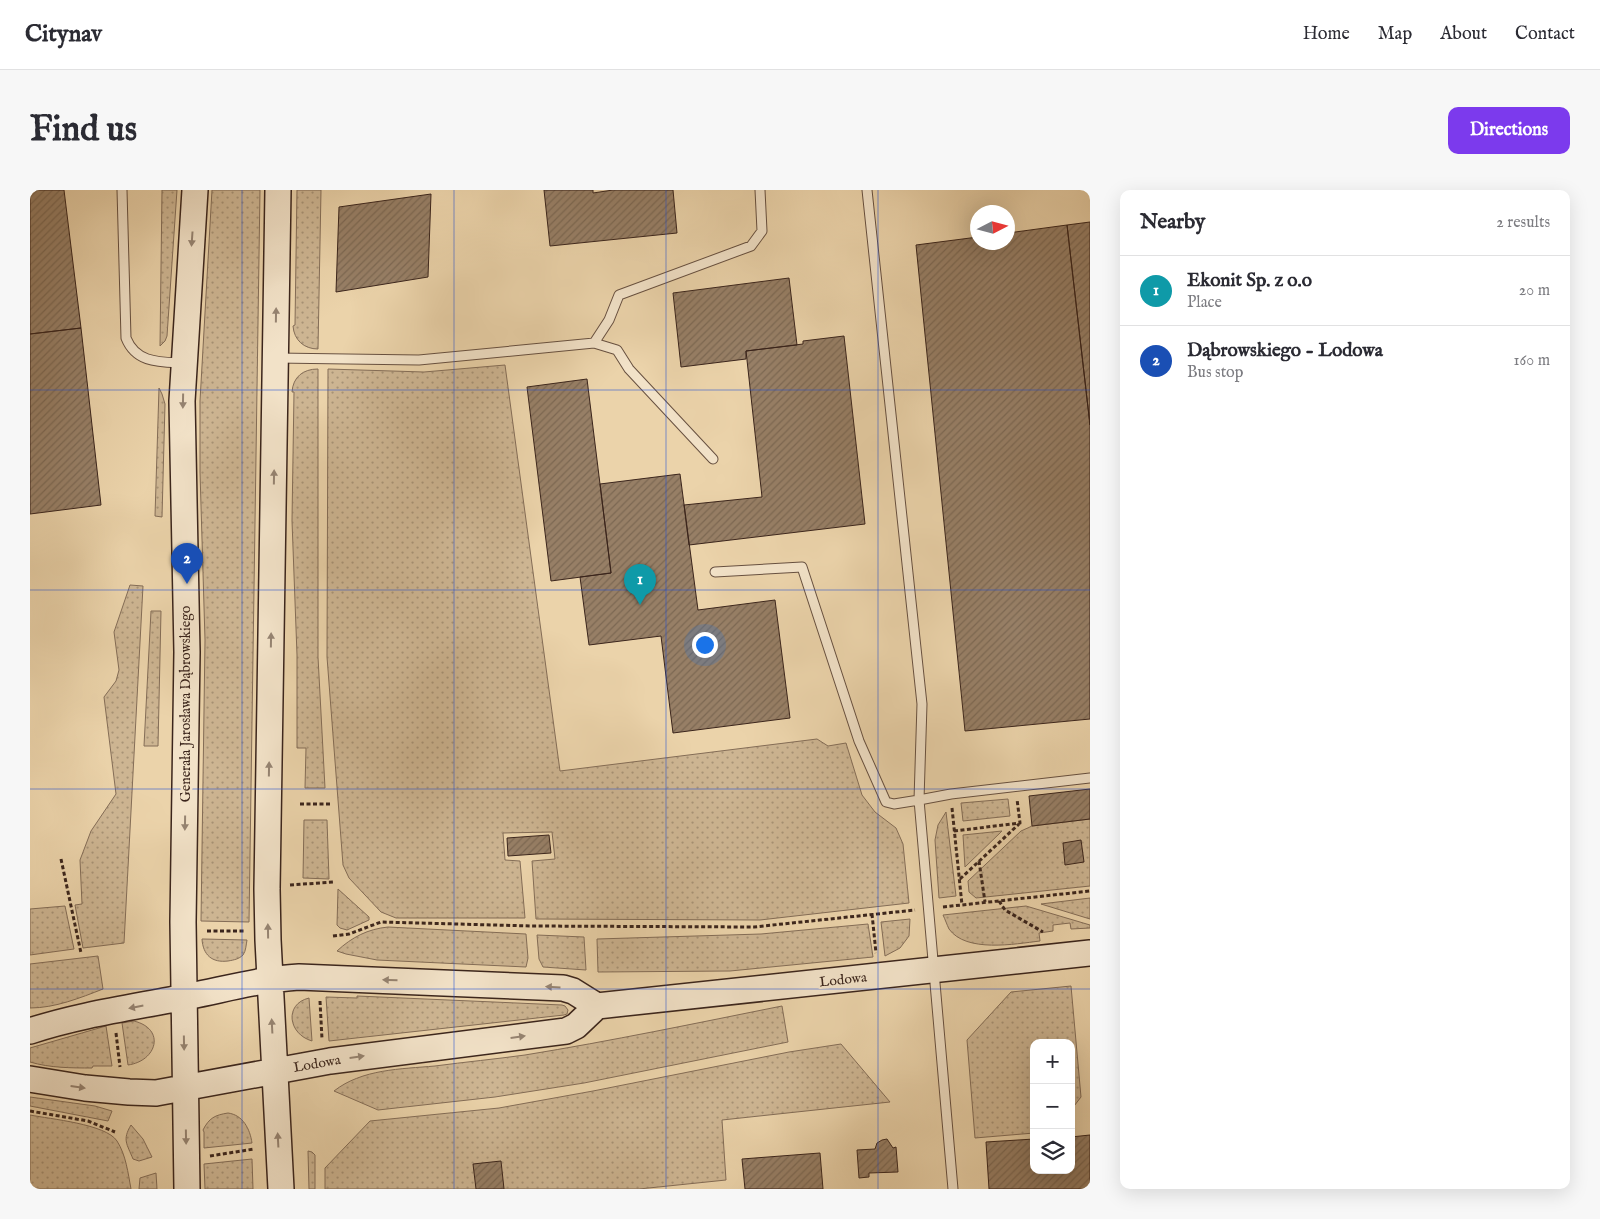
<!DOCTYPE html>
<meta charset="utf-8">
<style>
body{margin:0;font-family:"IM FELL English",serif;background:#f7f7f7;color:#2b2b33}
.controls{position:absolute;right:15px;bottom:15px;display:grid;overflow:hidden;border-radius:10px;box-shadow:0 5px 20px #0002}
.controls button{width:45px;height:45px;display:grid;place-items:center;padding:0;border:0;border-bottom:1px solid #e1e1e2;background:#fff;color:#2b2b33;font:25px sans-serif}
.compass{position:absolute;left:940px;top:15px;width:45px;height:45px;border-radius:50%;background:#fff;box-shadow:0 5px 20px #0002;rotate:84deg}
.you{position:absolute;left:674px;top:454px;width:18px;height:18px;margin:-12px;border:4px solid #fff;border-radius:50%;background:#1a73e8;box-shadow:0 0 0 8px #1a73e833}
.badge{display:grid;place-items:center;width:32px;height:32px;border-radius:50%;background:#7c3aed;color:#fff;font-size:16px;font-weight:700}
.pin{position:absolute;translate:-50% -41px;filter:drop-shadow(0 1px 2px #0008)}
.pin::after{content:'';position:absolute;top:26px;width:18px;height:15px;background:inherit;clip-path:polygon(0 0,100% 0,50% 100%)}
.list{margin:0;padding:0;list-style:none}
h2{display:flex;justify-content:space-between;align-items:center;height:65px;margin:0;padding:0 20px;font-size:21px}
h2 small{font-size:16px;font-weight:400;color:#7c7c81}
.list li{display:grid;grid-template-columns:32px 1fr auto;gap:15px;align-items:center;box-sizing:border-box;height:70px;padding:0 20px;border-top:1px solid #e1e1e2}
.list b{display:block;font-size:19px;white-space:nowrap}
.list p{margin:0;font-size:16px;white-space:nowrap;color:#7c7c81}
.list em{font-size:16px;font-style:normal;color:#7c7c81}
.icon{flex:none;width:28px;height:28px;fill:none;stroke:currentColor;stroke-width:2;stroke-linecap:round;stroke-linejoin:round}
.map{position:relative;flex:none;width:1060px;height:999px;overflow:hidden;border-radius:10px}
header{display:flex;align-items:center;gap:30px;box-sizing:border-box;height:70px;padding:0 25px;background:#fff;border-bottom:1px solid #e1e1e2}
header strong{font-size:24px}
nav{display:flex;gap:28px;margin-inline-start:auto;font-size:18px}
.intro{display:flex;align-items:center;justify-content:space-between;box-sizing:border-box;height:120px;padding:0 30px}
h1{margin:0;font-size:35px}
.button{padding:12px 22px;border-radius:10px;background:#7c3aed;color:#fff;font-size:18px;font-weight:700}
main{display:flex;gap:30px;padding:0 30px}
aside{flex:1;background:#fff;border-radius:10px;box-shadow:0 5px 20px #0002}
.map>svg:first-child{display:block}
.grass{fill:url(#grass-dots);stroke:#846d57}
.building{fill:url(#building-hatch);stroke:#3b251c}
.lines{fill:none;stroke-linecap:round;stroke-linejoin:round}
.lane-casing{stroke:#675040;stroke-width:11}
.secondary-casing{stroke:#3b251c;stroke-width:28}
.path{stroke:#3b251c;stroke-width:3;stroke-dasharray:4 2.5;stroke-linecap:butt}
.lane{stroke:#f2e2c8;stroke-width:9}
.secondary{stroke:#f2e2c8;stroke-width:25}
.oneway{fill:#968472}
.grid{fill:none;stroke:#1d4ed8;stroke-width:1;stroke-opacity:0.55}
.labels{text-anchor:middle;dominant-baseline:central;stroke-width:5;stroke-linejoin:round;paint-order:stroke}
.street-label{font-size:14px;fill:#3b251c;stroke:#f2e2c8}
</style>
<header>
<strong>Citynav</strong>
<nav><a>Home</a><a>Map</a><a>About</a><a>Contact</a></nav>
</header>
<div class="intro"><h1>Find us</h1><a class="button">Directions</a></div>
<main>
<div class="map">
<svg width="1060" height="999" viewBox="0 0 1060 999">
<defs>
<pattern id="grass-dots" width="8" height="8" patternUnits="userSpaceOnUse" patternTransform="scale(1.25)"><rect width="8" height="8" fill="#cdb592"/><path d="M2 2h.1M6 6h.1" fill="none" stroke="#a89376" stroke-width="1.8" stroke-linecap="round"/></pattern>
<pattern id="building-hatch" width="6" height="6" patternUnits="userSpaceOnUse" patternTransform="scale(1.25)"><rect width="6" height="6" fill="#977f66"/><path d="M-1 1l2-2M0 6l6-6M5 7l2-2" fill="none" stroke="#7c6853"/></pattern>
</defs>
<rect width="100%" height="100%" fill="#ebd3aa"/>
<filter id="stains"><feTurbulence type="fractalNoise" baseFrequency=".004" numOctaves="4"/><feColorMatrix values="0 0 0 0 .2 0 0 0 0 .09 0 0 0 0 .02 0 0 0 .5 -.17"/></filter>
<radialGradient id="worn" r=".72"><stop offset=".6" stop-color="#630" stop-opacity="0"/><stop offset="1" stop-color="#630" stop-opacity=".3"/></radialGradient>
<path class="grass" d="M 132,0 L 147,0 L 137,146 L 135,151 L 130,156 Z
M 182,0 L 230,0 L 219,732 L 171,731 L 175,450 L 170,282 L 170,211 Z
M 267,0 L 291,0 L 288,159 C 274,159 264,150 263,136 L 265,135 Z
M 475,175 L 530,581 L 787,549 L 798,556 L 816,553 L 832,605 L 845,622 L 866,638 L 873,654 L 879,713 L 730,730 L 506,729 L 502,671 L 525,669 L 522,642 L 473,643 L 475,670 L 490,671 L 495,728 L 366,728 L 351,722 L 319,688 L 313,675 L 297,467 L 298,179 L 394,182 Z
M 288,179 L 288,467 L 295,598 L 275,598 L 276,558 L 267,558 L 267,465 L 262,331 L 264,202 L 262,202 C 263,187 273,179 288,179 Z
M 129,198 L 132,204 L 135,214 L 132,327 L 125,326 Z
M 100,395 L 113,396 L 94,753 L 53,758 L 45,715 L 52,714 L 50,670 L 61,641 L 86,604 L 74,507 L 86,491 L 89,480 L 84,442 Z
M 121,421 L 131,421 L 128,556 L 114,556 Z
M 978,609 L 980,626 L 933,631 L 931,613 Z
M 916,622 L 926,706 L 909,708 L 905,650 L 908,635 Z
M 1060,629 L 1060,696 L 946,708 L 939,702 L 938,691 L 991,641 L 1002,636 Z
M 274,630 L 297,630 L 299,689 L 273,688 Z
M 972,641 L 935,677 L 933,645 Z
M 308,699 L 339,727 L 339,730 L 317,740 L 310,738 L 307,735 Z
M 1060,708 L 1060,729 L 1011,714 Z
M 35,716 L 44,759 L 0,765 L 0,719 Z
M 996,716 L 1060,735 L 1060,738 L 1041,739 L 1040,733 L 1023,735 L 1023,741 L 1009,743 L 1010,751 C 985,754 936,763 919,739 C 917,735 915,729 913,725 Z
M 880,729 L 879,746 L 870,758 L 855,766 L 851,732 Z
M 838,734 L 843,767 L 700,781 L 568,782 L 567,749 L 731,744 Z
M 358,737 L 496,744 L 498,768 L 496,777 L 347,770 L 316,764 L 307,761 C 322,747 338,739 358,737 Z
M 507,745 L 554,747 L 556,780 L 513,777 L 509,769 Z
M 172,749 L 173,749 L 217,750 C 216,755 216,761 213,765 C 209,769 204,770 198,771 C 182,773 173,765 172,749 Z
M 68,766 L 73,799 C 50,808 25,818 0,818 L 0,774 Z
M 1041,796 L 1051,907 L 1041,920 L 1041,853 L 1004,853 L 1004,943 L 945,948 L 937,850 L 981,802 Z
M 327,806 L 532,815 L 535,816 L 538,820 L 537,824 L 534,825 L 299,851 L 296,807 L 327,808 Z
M 279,808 L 282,851 C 258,844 254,814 279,808 Z
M 752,816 L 758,852 L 554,893 L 465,907 L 348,920 L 304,901 C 332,879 371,879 405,876 C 435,872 466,869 495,865 C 581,851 667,833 752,816 Z
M 104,831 C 136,839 127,871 98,875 L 92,833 Z
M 76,836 L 82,876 L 63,876 L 62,878 C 42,878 20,878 0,872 L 0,858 Z
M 811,854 L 860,912 L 692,930 L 696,990 L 609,999 L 295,999 L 295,978 L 340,931 L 469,918 L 563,901 L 759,862 Z
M 0,907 L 65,916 L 82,921 L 78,931 L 0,916 Z
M 198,923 C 213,925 220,939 222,953 L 174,958 L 174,942 L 173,940 C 179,928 185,925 198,923 Z
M 0,925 C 20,929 76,934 87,951 C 96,965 98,983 101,999 L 0,999 Z
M 101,935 L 113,949 L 122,967 L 109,971 L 103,969 C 97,954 92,950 101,935 Z
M 278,961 L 282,962 L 285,965 L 285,999 L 279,999 Z
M 222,969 L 223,999 L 175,999 L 174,974 Z
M 126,983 L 127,999 L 109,999 L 110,988 Z"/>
<path class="building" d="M 0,0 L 34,0 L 51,138 L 0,144 Z
M 514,0 L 563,0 L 563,3 L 583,0 L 643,0 L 647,43 L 520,56 Z
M 401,4 L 398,87 L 306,102 L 309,17 Z
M 1060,32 L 1060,235 L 1037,35 Z
M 1037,35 L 1060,235 L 1060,529 L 935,541 L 886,55 L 948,47 L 948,52 L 978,52 L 978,43 Z
M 759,88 L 767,155 L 716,161 L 716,169 L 651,177 L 643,103 Z
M 51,138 L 71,315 L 0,324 L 0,144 Z
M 814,146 L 835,334 L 659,355 L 654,315 L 732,307 L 716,161 L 773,154 L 773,151 Z
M 557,189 L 581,383 L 521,391 L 497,197 Z
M 650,284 L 668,420 L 745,410 L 760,528 L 643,543 L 631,446 L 559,455 L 550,387 L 581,383 L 570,294 Z
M 1060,599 L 1060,629 L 1002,636 L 999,606 Z
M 519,645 L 521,663 L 478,666 L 477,648 Z
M 1051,650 L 1054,672 L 1035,675 L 1033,653 Z
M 1060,945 L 1060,999 L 959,999 L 956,952 L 1004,949 L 1004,980 L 1041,980 L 1041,947 Z
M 857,949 L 863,958 L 866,957 L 868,982 L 839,983 L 839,987 L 829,988 L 827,960 L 845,959 L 847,953 L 852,950 Z
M 790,963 L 793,999 L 715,999 L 712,969 Z
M 471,971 L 474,999 L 446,999 L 443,974 Z"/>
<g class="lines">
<defs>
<path id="lane" d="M 92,0 L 96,148 C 106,173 129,172 152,173
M 564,153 L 579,130 L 589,105 L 721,56 L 732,41 L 730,0
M 246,168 L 389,170 L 564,153 L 587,160 L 599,179 L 683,269
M 685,382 L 772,377 L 829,551 L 856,612 L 864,614 L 889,610 L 892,514 L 837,0
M 923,999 L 889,610 L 921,604 L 1060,588"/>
<path id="secondary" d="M 248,0 L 237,699 L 238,750 L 251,999
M 0,841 C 52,824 106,817 160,806 C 196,799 232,789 269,787 L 533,798 L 543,801 L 567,816
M 0,889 L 55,898 L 99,902 L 126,903 L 300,871 L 536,841 L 546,836 L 567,816 L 1060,763
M 157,999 L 153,732 L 157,462 L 152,211 L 165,0"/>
</defs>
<use href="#lane" class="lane-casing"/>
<use href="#secondary" class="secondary-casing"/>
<path class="path" d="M 270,614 L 300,614
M 922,618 L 932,715
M 924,641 L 990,633 L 987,609
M 31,669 L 51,763
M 949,671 L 955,712
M 930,689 L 989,634
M 260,695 L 304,692
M 969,711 L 975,720 L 1013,742
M 913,717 L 1060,701
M 842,724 L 846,763
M 177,741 L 215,741
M 303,746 L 319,744 L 351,732 L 502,736 L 724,737 L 885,720
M 290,811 L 292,849
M 86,843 L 90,877
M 0,921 L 58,931 L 85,942
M 180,966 L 224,959"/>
<use href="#lane" class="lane"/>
<use href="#secondary" class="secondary"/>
</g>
<defs><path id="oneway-solid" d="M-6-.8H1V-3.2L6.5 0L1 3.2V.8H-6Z" transform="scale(1.25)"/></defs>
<g class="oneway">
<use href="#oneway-solid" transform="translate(162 49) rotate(94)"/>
<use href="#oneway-solid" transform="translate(246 125) rotate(-89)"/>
<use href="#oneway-solid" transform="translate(153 211) rotate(91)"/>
<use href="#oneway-solid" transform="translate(244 287) rotate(-89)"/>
<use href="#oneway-solid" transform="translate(241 450) rotate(-89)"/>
<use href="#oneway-solid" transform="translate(239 579) rotate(-89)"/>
<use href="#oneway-solid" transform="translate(155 633) rotate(91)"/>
<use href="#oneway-solid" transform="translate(238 741) rotate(-91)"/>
<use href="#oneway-solid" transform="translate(360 790) rotate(-178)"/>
<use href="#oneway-solid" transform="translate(523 797) rotate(-177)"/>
<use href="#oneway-solid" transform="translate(106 817) rotate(169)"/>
<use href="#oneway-solid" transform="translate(242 836) rotate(-93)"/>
<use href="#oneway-solid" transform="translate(488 847) rotate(-8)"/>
<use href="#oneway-solid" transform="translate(154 853) rotate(89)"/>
<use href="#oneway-solid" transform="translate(327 867) rotate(-8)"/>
<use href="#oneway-solid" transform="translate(48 897) rotate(8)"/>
<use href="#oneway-solid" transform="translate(156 947) rotate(89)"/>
<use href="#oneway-solid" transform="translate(248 950) rotate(-93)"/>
</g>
<path class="grid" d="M 212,0 L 212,999M 424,0 L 424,999M 636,0 L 636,999M 848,0 L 848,999M 0,200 L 1060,200M 0,400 L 1060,400M 0,599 L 1060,599M 0,799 L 1060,799"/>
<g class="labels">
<g class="street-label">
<text transform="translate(156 514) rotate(-90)">Generała Jarosława Dąbrowskiego</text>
<text transform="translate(813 790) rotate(-6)">Lodowa</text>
<text transform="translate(287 874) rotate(-10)">Lodowa</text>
</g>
</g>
<rect width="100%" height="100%" filter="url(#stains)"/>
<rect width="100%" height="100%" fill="url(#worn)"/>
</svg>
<div class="controls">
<button>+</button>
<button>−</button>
<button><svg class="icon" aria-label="layers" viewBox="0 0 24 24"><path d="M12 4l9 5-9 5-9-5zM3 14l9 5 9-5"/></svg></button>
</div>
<svg class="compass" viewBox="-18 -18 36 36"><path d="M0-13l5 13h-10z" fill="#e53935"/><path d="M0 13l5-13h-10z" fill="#7c7c81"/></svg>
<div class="you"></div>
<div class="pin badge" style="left:610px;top:415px;background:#0f9aa8">1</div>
<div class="pin badge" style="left:157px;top:394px;background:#1a4fb4">2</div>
</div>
<aside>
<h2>Nearby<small>2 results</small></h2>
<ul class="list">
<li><span class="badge" style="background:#0f9aa8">1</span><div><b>Ekonit Sp. z o.o</b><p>Place</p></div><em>20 m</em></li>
<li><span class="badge" style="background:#1a4fb4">2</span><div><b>Dąbrowskiego - Lodowa</b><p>Bus stop</p></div><em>160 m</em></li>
</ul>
</aside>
</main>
